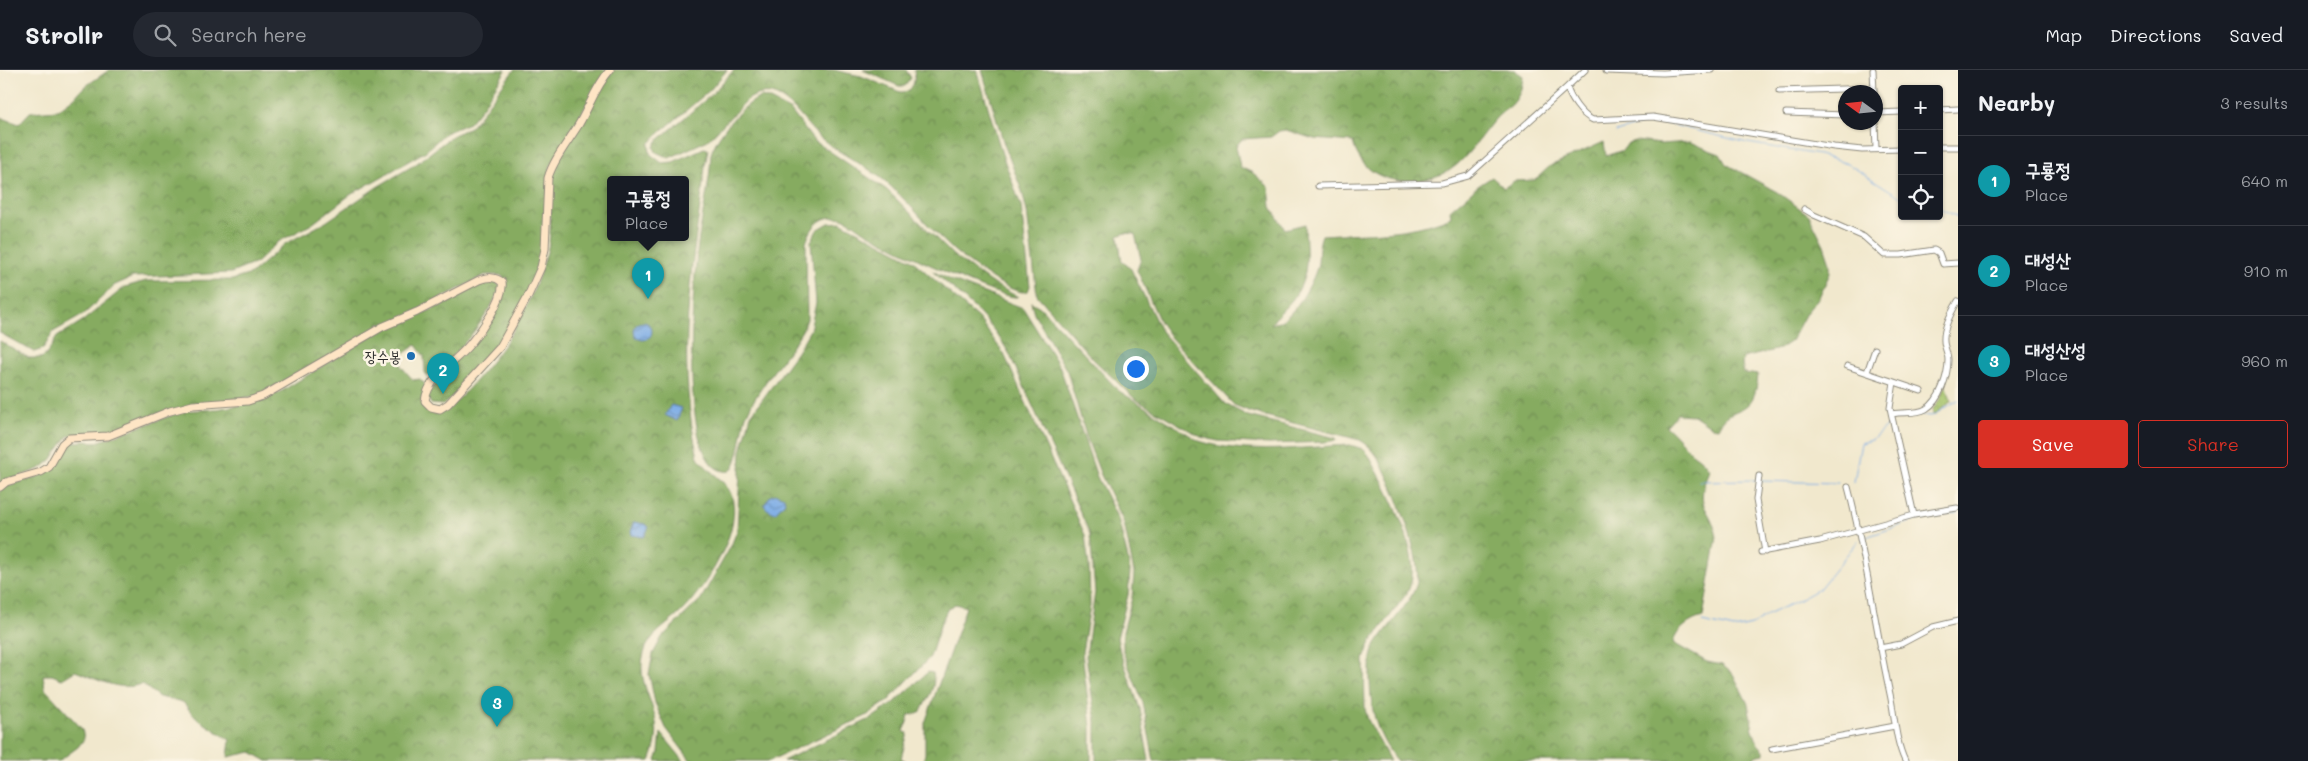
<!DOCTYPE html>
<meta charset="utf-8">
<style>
body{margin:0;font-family:Mali,"Poor Story",sans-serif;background:#242831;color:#f1f3f6}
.controls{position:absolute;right:15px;top:15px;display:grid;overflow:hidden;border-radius:5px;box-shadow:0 1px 4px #0004}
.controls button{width:45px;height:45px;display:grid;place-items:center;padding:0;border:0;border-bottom:1px solid #363941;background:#171b24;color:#f1f3f6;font:25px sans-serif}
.compass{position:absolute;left:1838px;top:15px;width:45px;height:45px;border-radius:50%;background:#171b24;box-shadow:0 1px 4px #0004;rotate:285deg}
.you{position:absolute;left:1135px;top:298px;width:18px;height:18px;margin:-12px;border:4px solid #fff;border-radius:50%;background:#1a73e8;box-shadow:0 0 0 8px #1a73e833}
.badge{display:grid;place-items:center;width:32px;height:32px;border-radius:50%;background:#d93025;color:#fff;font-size:16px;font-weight:700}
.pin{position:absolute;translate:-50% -41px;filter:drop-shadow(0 1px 2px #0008)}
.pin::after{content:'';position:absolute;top:26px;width:18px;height:15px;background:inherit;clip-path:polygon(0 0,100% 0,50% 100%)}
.popup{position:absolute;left:607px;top:106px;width:82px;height:65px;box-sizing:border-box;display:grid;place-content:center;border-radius:5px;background:#171b24;filter:drop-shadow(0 1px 4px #0005);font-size:16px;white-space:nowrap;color:#9ea1a6}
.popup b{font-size:19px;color:#f1f3f6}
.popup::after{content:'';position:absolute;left:50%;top:100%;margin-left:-10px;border:10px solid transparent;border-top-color:#171b24}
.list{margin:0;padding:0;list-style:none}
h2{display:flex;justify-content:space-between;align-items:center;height:65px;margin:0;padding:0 20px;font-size:21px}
h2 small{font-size:16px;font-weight:400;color:#9ea1a6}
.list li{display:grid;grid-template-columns:32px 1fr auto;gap:15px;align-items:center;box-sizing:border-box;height:90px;padding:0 20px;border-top:1px solid #363941}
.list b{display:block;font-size:19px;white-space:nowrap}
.list p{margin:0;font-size:16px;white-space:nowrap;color:#9ea1a6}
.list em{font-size:16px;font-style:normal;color:#9ea1a6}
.actions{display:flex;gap:10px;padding:15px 20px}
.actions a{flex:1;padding:11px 0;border:1px solid #d93025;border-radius:5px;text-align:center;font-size:18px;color:#d93025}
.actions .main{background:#d93025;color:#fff}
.icon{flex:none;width:28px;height:28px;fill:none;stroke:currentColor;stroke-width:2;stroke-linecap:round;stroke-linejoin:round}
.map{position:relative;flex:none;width:1958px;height:691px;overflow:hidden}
header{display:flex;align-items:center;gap:30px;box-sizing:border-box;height:70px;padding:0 25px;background:#171b24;border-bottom:1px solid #363941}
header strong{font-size:24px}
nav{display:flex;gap:28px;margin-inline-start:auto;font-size:18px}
.search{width:350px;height:45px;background:#242831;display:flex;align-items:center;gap:12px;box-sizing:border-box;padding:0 18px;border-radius:28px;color:#9ea1a6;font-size:19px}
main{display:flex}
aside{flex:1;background:#171b24}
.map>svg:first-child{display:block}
.green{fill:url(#green-dots);stroke:#6a784c}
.forest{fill:url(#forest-crowns);stroke:#586b46;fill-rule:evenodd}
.water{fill:url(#water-waves);stroke:#536c88}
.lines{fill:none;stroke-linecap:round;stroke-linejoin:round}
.stream{stroke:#7bace6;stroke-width:1}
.street-casing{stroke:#8e8a7c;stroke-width:7}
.secondary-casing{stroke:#8e8a7c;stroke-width:9}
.street{stroke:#fff;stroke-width:5}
.secondary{stroke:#fee5c5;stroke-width:7}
.poi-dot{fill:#1f6fb2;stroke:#fcf5e5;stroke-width:2}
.labels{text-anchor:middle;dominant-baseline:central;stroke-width:5;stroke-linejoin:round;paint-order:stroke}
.poi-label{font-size:15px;fill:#2b2b2b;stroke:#fcf5e5;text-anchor:end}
</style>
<header>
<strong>Strollr</strong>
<div class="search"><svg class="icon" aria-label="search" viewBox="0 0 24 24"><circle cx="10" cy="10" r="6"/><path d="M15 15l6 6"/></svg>Search here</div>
<nav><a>Map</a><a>Directions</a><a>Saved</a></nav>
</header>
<main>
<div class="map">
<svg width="1958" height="691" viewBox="0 0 1958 691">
<defs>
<pattern id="green-dots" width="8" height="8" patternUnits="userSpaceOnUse" patternTransform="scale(1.25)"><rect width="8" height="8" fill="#a8c66e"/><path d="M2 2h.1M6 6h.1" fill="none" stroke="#91aa5f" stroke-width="1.8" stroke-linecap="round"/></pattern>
<pattern id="forest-crowns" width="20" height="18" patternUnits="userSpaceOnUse" patternTransform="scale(1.25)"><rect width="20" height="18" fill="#86ab61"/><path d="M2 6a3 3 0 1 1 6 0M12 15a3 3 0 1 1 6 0" fill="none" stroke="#6e8b50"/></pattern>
<pattern id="water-waves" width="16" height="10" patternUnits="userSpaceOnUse" patternTransform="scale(1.25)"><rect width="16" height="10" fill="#7bace6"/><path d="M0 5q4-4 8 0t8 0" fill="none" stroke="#658cbb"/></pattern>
</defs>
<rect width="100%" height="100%" fill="#fcf5e5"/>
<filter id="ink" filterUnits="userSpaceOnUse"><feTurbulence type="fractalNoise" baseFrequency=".02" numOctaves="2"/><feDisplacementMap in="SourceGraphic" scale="10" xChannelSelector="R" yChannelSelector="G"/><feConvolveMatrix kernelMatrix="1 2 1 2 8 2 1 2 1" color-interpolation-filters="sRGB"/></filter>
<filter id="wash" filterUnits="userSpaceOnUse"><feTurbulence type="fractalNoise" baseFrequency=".0096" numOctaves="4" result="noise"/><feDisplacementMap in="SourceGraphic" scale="20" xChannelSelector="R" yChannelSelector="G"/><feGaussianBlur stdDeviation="1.12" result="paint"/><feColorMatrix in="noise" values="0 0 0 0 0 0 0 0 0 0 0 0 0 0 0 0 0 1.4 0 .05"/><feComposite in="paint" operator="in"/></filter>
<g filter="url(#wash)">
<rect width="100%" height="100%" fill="#f1e8cd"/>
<path class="green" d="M 1945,315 L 1952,331 L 1933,345 L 1933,339 L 1939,331 Z"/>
<path class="forest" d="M 109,0 L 506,0 L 483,36 L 469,53 L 445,63 L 426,81 L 350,125 L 312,154 L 278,172 L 256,193 L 231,203 L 133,207 L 115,215 L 83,245 L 53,262 L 43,279 L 34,282 L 0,263 L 0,132 L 2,131 L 0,47 L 19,54 L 30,42 L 58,40 L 74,28 L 83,18 Z
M 514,0 L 607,0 L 550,97 L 542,177 L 538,196 L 526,226 L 499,275 L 481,292 L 458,322 L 443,335 L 431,334 L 428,328 L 430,320 L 447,305 L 450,296 L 471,276 L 502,230 L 506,212 L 501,205 L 485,205 L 256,326 L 197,334 L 108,362 L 68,366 L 51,390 L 41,398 L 0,414 L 0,271 L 29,288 L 41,288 L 46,285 L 57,267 L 84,250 L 125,217 L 146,211 L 232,210 L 251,204 L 285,174 L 326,152 L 377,117 L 416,94 L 452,66 L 472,56 Z
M 614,0 L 727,0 L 710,20 L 656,66 L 649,74 L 650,84 L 662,93 L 673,92 L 704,78 L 708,79 C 704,98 703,117 700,136 C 688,218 678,305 698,387 C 706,400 721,407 729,420 C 748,455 704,520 679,544 C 666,556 649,565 644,583 C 636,609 653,629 656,653 C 658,665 655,680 650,691 L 267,691 L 251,682 L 228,687 L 230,670 L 196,648 L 183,632 L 159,627 L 142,614 C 118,622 98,609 75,601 L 62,609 L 52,605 L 43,605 L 45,619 L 82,659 L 84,669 L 78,677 L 59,691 L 0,691 L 0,420 C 16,410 36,411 52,399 C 60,393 63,381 70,373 L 83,371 L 97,372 L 184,341 L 216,339 L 254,333 L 282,321 L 376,263 L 445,234 L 482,211 L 489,209 L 496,212 L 500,216 C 495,240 450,295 428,306 L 425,303 L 424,286 L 416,275 L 400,286 L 401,296 L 413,310 L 420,309 L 426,315 L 422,328 L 426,339 C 430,341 435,343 441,342 C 459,335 499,283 510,266 C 526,241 538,211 547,182 C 555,154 545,123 556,95 L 605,9 ZM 610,110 L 686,110 L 686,168 L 610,168 Z
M 734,0 L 833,0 L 861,6 L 900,22 C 913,23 916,11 914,0 L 977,0 L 1002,84 L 1021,136 L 1030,216 L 1028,221 C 1015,229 960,187 949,176 C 927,156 908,131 885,111 C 865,95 842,85 822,69 C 800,52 782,7 747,30 L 708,70 L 669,88 L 656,82 L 654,77 L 657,71 L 710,26 Z
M 863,0 L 906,0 L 911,8 L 905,16 L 899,16 Z
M 982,0 L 1514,0 L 1523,6 C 1522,16 1521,22 1515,31 C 1511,37 1504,40 1498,46 C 1484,60 1467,90 1450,100 C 1416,119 1363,116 1353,72 L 1314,69 L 1286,60 L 1279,61 L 1271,67 L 1242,69 L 1236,76 L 1240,97 L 1253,103 L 1269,117 L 1271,137 L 1285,159 L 1305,154 C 1306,183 1311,206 1292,230 C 1285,238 1277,245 1271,254 C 1275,253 1280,252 1283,250 C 1297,240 1315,210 1318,193 C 1319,183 1318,175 1322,165 C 1367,162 1408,165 1451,147 L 1450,140 L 1478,116 L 1492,107 L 1504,118 L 1514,111 L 1535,110 L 1550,96 L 1604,72 L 1606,86 L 1623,80 L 1628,73 L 1636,71 L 1661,74 L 1690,72 L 1709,80 L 1720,84 L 1726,94 L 1777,122 L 1809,145 L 1824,175 L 1830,193 L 1830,203 L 1819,227 L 1806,243 L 1791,271 L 1779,279 L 1743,288 L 1742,295 L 1744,303 L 1758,305 C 1755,351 1731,331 1718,358 L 1712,357 L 1694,345 L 1677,344 L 1666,356 C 1674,363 1679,369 1686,377 C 1694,387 1701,386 1709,400 C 1693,441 1710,433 1717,467 L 1703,547 C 1690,550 1676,560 1673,573 L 1707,592 L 1722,595 L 1733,604 L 1748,634 L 1753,660 L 1758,674 L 1764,680 L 1764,684 L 1755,686 L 1753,691 L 1397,691 C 1376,665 1370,638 1370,606 C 1370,596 1370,585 1375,576 C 1386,558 1410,534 1416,516 C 1425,491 1391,408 1377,386 C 1372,379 1367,374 1360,370 L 1254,343 L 1234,335 L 1171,268 L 1160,252 L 1137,200 L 1141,189 L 1135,164 L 1125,163 L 1118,166 L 1122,192 L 1130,197 L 1161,261 L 1225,334 L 1248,346 L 1336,368 L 1336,370 L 1326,372 L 1269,374 L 1218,371 L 1201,367 L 1135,329 L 1092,288 L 1037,225 L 1027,142 L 1022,121 L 1004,74 Z
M 761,27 L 768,29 L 791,41 L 813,70 L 887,120 L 954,186 L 990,212 L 1018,227 C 995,229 892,177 867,163 C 857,157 846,146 834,147 C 818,147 810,160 806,173 L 807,249 L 804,257 C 787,288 760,313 746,346 C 741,361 740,392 730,401 C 675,410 694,207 698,174 C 702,144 710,114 711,84 C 717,64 742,35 761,27 Z
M 840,152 L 912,190 L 979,249 L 1004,284 L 1085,465 L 1089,496 L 1090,536 L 1082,582 L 1091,657 L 1091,691 L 923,691 L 925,684 L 925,653 L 966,537 L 955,534 L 947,540 L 941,553 L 930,587 L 888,631 L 866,646 L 769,691 L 691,691 L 666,658 L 655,633 L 649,604 L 653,584 L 662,567 L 701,529 L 731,476 L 737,461 L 741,381 L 751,345 L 797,282 L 810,260 L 816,233 L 811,172 L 817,160 L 829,153 Z
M 932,201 L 953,211 L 1023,238 L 1060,297 L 1097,407 L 1118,449 L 1128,489 L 1130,502 L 1128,525 L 1117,568 L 1120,582 L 1140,639 L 1149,691 L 1096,691 L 1096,652 L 1086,586 L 1095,522 L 1090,464 L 1009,283 C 990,249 962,226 932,201 Z
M 1031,232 L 1040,237 L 1119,321 L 1199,371 C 1247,386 1301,377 1350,375 L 1363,379 L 1368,384 C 1385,416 1427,487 1407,523 L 1371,572 L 1364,589 L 1365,639 L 1368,650 L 1390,691 L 1154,691 L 1143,633 L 1123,582 L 1123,562 L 1132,528 L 1134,503 L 1124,453 L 1101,405 L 1087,369 L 1067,301 L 1034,243 Z
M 928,602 L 933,603 C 937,618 926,630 920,643 L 909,645 L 904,662 L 908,663 L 901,688 L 906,691 L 783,691 L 872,648 L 894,633 Z
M 661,663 L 684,691 L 656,691 L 659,682 Z"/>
<path class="water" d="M634 261a9 9 0 1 1 18 0a9 9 0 1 1-18 0Z
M 671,335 L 682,338 L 677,351 L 665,345 Z
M 776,424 L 784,427 L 785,432 L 775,443 L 767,439 L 764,435 L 770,426 Z
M 634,452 L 645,454 L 649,457 L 644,467 L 631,465 L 630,462 Z"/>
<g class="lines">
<path class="stream" d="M 1616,62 L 1642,54 L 1661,52 L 1748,73 L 1819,85 L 1848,94 L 1902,128
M 1939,138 L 1958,147
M 1896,349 L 1918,345 L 1932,346 L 1958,330
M 1699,411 L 1756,410
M 1760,411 L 1838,413
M 1854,412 L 1861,373 L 1872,370 L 1890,353
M 1863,468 L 1916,450 L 1958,443
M 1702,552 L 1734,559 L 1752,555 L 1769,544 L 1799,530 L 1819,519 L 1858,471"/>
</g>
</g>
<g filter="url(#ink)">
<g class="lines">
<defs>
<path id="street" d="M 1585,0 L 1567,17 C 1570,28 1581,45 1593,50 L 1653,47 L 1834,77 L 1862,80 L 1902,79
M 1873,0 L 1874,22
M 1606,1 L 1663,3 L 1711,0
M 1779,21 L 1874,18
M 1939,40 L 1958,39
M 1786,43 L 1846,45
M 1876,43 L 1902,42
M 1875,52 L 1876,79
M 1939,77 L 1958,77
M 1318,116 L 1442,113 L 1468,106 L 1567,17
M 1804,139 L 1814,145 L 1864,167 L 1884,185 L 1901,185 L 1934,180 L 1939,183 L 1943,194 L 1958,193
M 1847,296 L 1921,321
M 1867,302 L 1875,279
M 1894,312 L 1890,338 L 1914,445
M 1892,344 C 1904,341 1915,345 1926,339 C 1940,331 1948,305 1948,290 C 1948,283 1944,277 1944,271 C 1943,258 1952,241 1958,231
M 1759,406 L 1756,430 L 1765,482
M 1848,417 C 1866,485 1875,555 1890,624 C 1895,646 1895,670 1905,691
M 1761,482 L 1820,471 L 1914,445 L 1957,438
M 1880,578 L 1901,574 L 1933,557 L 1958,551
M 1772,679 L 1895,656"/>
<path id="secondary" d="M 0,417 L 6,412 L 41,402 L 49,397 L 62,374 L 69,368 L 108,366 L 170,341 L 193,335 L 248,331 L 263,326 L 382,257 L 417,242 L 479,210 C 488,207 495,206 502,212 C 505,228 481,261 470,274 C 456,292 428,306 425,331 L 431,337 L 440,339 L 448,334 L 500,277 L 528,226 L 541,197 L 545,179 L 548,108 C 554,88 569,71 579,54 C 590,35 596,16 610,0"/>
</defs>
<use href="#street" class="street-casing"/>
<use href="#secondary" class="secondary-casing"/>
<use href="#street" class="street"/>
<use href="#secondary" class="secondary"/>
</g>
</g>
<circle class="poi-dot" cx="411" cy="286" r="5"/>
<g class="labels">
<g class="poi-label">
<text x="401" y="286">장수봉</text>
</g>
</g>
</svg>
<div class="controls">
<button>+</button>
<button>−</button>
<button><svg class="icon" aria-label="locate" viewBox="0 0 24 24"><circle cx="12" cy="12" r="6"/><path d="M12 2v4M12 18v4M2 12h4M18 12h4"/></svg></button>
</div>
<svg class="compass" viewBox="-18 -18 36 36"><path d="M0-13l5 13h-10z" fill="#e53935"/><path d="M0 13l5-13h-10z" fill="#9ea1a6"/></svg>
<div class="you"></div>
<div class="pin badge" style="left:648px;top:229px;background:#0f9aa8">1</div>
<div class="popup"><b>구룡정</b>Place</div>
<div class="pin badge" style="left:443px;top:324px;background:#0f9aa8">2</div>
<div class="pin badge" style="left:497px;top:657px;background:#0f9aa8">3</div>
</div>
<aside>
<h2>Nearby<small>3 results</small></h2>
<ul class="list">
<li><span class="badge" style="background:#0f9aa8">1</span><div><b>구룡정</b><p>Place</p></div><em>640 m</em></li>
<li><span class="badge" style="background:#0f9aa8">2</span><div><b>대성산</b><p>Place</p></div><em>910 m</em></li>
<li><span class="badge" style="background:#0f9aa8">3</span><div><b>대성산성</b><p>Place</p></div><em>960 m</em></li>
</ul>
<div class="actions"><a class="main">Save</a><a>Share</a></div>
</aside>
</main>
